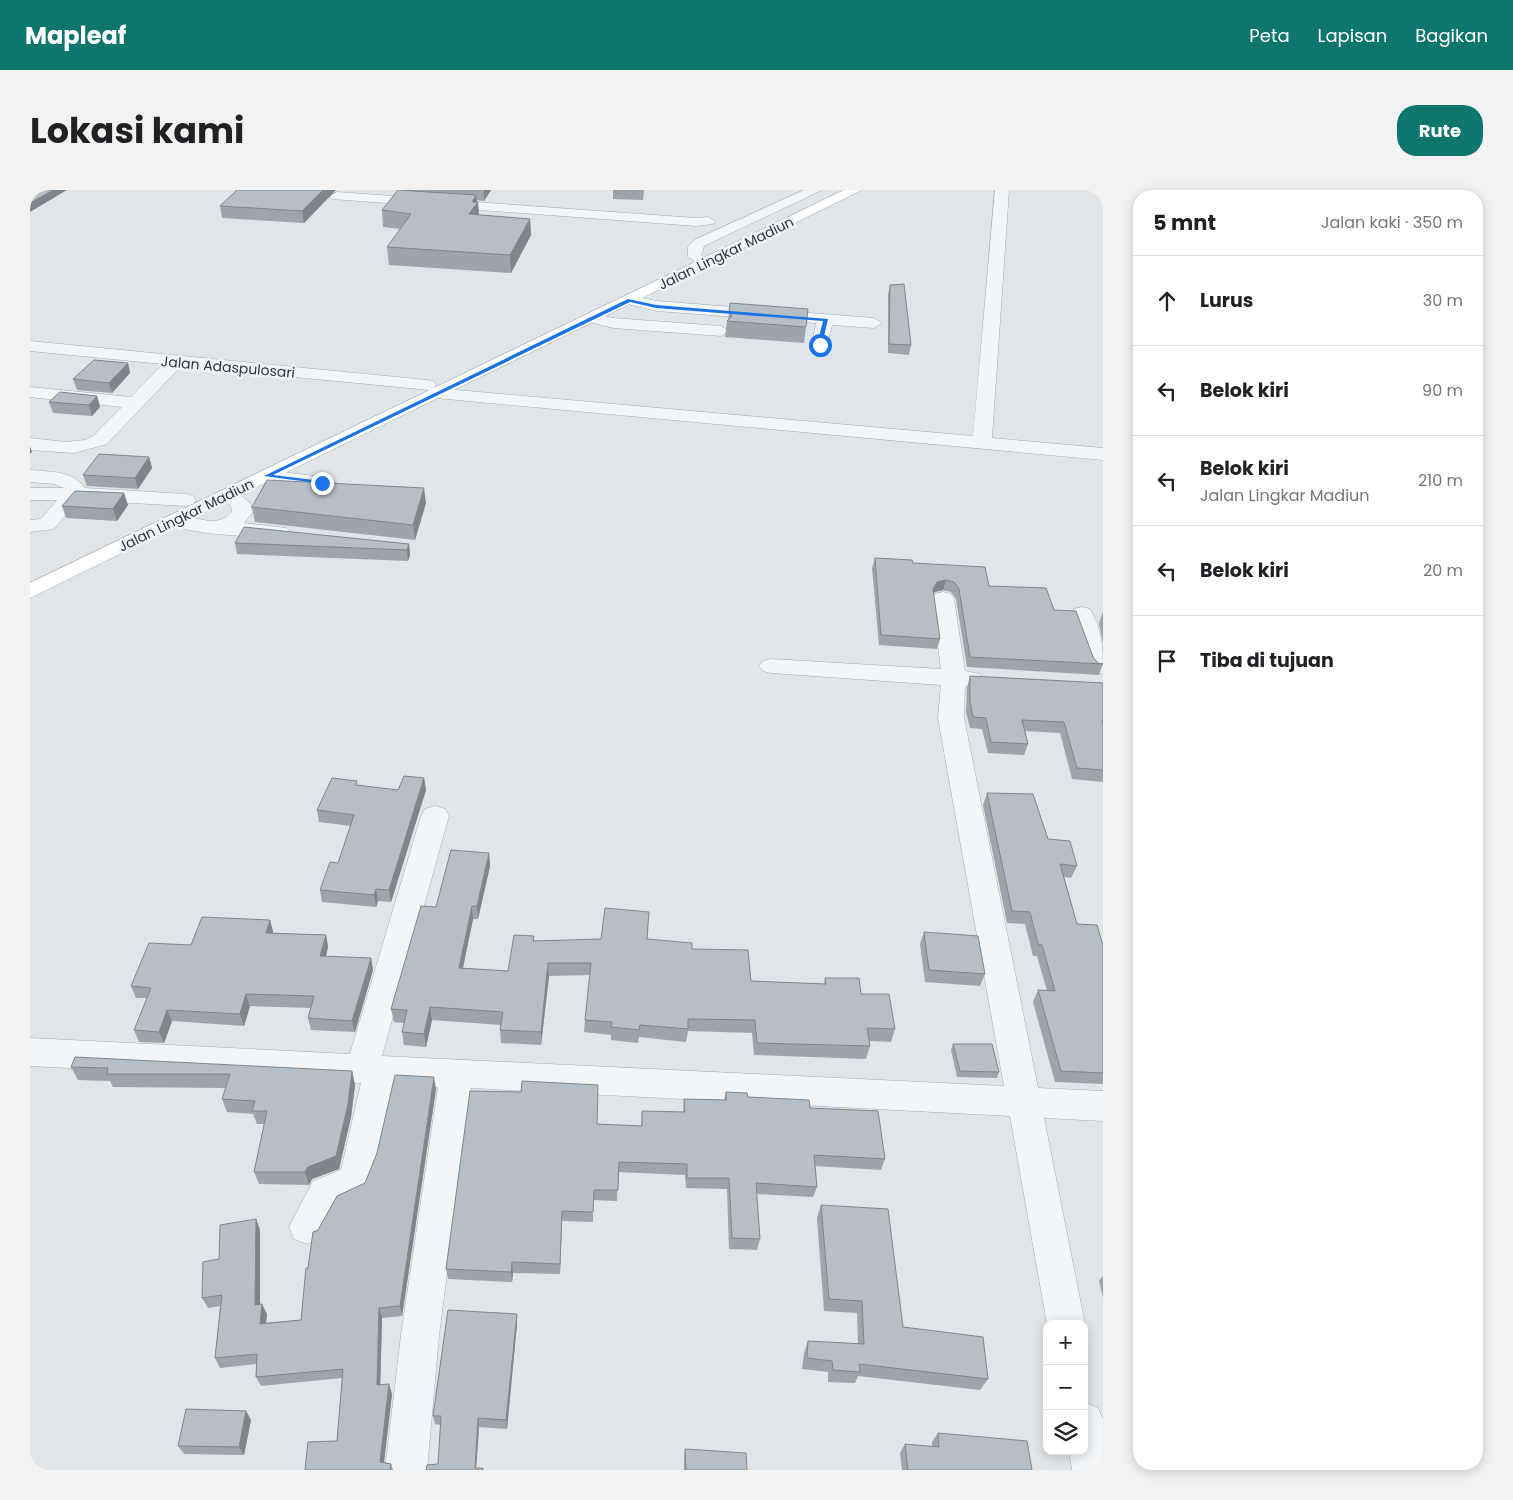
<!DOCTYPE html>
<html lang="id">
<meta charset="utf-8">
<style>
body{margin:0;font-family:Poppins,sans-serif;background:#f2f2f2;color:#202124}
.controls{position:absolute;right:15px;bottom:15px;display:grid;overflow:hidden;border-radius:10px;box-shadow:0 2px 12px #0003}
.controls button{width:45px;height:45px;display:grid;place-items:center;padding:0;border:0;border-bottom:1px solid #e0e0e0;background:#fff;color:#202124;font:25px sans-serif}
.stop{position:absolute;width:15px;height:15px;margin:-11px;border:4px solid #1a73e8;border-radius:50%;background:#fff}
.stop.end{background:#1a73e8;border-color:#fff;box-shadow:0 1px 5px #0008}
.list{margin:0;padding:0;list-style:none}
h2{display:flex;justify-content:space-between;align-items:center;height:65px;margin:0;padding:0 20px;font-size:21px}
h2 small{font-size:16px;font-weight:400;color:#757577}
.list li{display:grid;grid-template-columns:32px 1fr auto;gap:15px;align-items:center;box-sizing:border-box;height:90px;padding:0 20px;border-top:1px solid #e0e0e0}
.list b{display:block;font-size:19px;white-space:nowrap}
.list p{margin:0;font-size:16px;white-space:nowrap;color:#757577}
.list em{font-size:16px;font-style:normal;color:#757577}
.icon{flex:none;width:28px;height:28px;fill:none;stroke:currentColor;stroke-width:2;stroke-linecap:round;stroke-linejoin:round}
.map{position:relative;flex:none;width:1073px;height:1280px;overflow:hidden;border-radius:20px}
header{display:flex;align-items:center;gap:30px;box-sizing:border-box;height:70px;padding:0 25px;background:#0f766e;color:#fff}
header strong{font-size:24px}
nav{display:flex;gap:28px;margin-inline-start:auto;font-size:18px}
.intro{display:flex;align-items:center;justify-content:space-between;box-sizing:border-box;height:120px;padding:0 30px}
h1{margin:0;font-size:35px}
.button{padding:12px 22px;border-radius:20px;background:#0f766e;color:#fff;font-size:18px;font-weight:700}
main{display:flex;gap:30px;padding:0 30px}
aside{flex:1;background:#fff;border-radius:20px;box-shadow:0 2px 12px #0003}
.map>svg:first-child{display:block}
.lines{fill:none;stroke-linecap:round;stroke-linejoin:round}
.minor-casing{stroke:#a4adb3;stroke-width:1}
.major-casing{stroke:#9eacb5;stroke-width:1}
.minor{fill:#f2f5f7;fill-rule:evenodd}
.major{fill:#fff;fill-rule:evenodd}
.wall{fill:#9da4aa}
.shaded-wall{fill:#7f868b}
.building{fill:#b6bfc6;stroke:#7f868b}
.route{fill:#1a73e8}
.labels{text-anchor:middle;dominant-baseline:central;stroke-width:5;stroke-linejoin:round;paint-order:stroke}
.far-street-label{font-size:14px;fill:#273641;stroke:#eef4f6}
</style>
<header>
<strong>Mapleaf</strong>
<nav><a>Peta</a><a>Lapisan</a><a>Bagikan</a></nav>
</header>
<div class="intro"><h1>Lokasi kami</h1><a class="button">Rute</a></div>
<main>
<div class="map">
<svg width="1073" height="1280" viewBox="0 0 1073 1280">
<rect width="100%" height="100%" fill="#dfe5e9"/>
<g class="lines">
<defs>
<path id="minor" d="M 774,0 L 792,0 L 674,56 L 670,70 L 665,71 L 658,67 L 658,57 L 664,50 Z
M 965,0 L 979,0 L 962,248 L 1073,258 L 1073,270 L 406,208 L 400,207 L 397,203 L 399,200 L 151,176 L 77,254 L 44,263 L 0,260 L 0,248 L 36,252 L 55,250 L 63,246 L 92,217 L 0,207 L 0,197 L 101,207 L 133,174 L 0,161 L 0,151 L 397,190 L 403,191 L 406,195 L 404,198 L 943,246 Z
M 307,2 L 666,28 L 678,27 L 685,31 L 683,34 L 666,36 L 302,9 L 300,6 Z
M 599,105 L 627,111 L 844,128 L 852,133 L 844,138 L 802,135 L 796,159 L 784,159 L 782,155 L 786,133 L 627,121 L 593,113 L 591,110 Z
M 562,123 L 583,128 L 691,136 L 699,141 L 691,146 L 583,138 L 556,131 L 554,128 L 556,125 Z
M 0,280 C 20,282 42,280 55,298 L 156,304 L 163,306 L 166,310 L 163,314 L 156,316 L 48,310 L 24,339 L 0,342 L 0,330 L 11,329 L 27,310 L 0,310 L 0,298 L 34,298 L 25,294 L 0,292 Z
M 237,280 L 291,287 L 298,289 L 301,293 L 298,297 L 291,299 L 230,290 L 227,286 L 230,282 Z
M 199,299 L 206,301 L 221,314 L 222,323 L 214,333 L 257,338 L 260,342 L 257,346 L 250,348 C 228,346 148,346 137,330 L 140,326 C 162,320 182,343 202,322 L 201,316 L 189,305 L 192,301 Z
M 913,402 L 921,404 L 924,409 L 935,481 L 950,484 L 953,489 L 950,494 L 935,496 L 934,528 L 1008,898 L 1073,901 L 1073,931 L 1014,928 L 1055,1134 L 1054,1136 L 1054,1134 L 1017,1134 L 980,926 L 441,898 L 409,1145 L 397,1280 L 355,1280 L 371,1145 L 408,897 L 364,894 L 348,974 L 336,1003 L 309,1015 L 290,1049 L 277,1054 L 264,1049 L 259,1037 L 283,991 L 311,980 L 331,893 L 0,876 L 0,848 L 320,864 L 391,626 L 395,619 L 405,616 L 415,619 L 419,626 L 352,866 L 974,896 L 908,528 L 911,495 L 741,483 L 733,481 L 729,476 L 733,471 L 741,469 L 911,479 L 902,409 L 905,404 Z
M 1052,417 L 1060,419 C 1073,440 1073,461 1073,484 L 1065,482 L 1061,477 L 1041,424 L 1044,419 Z
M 1054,1212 L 1068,1218 L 1073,1229 L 1073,1280 L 1042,1280 L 1039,1261 L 1054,1261 Z"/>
<path id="major" d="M 814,0 L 832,0 L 0,408 L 0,393 Z"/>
</defs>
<use href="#minor" class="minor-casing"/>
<use href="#major" class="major-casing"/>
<use href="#minor" class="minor"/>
<use href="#major" class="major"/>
</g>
<path class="wall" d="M 306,0 L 274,33 L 192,28 L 190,16 Z
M 378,0 L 461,0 L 454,11 L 447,10 L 447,12 L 448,12 L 449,25 L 500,29 L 501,45 L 481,83 L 359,75 L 357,57 L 371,39 L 353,37 L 352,20 Z
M 583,0 L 614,0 L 613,10 L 583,9 Z
M 860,95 L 881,155 L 879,165 L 858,163 L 858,104 Z
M 699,122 L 776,137 L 774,153 L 695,147 L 697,131 L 698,130 Z
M 98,173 L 100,183 L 82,203 L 47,200 L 43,189 Z
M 67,206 L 70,217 L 62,226 L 23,223 L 19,212 Z
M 119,267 L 122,278 L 108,299 L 57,296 L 53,285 Z
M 94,303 L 98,315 L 87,331 L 36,328 L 32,316 Z
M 396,313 L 385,350 L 225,332 L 222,317 Z
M 205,353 L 379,354 L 380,365 L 378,371 L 207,364 Z
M 845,368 L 883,373 L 959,396 L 1024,420 L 1068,473 L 1073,474 L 1069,485 L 937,477 L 926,409 L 921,402 L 913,400 L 905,402 L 903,404 L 910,449 L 907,459 L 849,455 L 842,378 Z
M 1073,422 L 1073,453 L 1069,433 Z
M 940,486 L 1073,493 L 1073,592 L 1042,589 L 1030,543 L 995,541 L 998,554 L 994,565 L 958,563 L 952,539 L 940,538 L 936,522 L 937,497 Z
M 394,588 L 396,600 L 361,712 L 348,711 L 346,717 L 292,712 L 290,700 L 308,673 L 321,636 L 289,632 L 287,620 L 328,595 L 368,600 Z
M 957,603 L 1018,649 L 1047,676 L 1041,688 L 1034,687 L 1047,734 L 1073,756 L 1073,894 L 1025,892 L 1003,812 L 1008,800 L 1017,801 L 1007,766 L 1003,766 L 995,734 L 977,733 L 953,615 Z
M 459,663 L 460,676 L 448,729 L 443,729 L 433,778 L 478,781 L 504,746 L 504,751 L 617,749 L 662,759 L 721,791 L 794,794 L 795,788 L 831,804 L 865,839 L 861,852 L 839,851 L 840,856 L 836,869 L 724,865 L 722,843 L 658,841 L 656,852 L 609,847 L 608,853 L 581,850 L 581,845 L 554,842 L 555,830 L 560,785 L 519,786 L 511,855 L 471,853 L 470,840 L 471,835 L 402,830 L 396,857 L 374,855 L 372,842 L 374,833 L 364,832 L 361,819 L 406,717 Z
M 240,730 L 243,742 L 243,743 L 296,745 L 298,757 L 296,767 L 341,768 L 343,780 L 325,842 L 281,840 L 278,828 L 281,818 L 220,816 L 214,836 L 142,831 L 134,853 L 109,852 L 104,840 L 117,808 L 106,808 L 101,796 L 161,755 Z
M 894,742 L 955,784 L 950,796 L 895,792 L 890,754 Z
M 923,854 L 969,882 L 967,888 L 927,887 L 921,860 Z
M 41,877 L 322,881 L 325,895 L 321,927 L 309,979 L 282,989 L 279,995 L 229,994 L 224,982 L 234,934 L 227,934 L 223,924 L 197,922 L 192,909 L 196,898 L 83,897 L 80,891 L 48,890 Z
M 406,899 L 372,1126 L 352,1128 L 350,1195 L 362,1204 L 354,1272 L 361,1274 L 363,1280 L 275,1280 L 307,1251 L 312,1188 L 231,1196 L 226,1187 L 227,1174 L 190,1178 L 185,1168 L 190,1116 L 178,1118 L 172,1108 L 189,1069 L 226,1029 L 230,1040 L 230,1114 L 237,1124 L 236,1133 L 271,1130 L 278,1078 L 288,1040 L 335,993 Z
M 696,902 L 718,907 L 780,918 L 855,969 L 851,980 L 785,976 L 787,997 L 783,1007 L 726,1004 L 730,1049 L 727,1060 L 699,1059 L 697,999 L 656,998 L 655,985 L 588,982 L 587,1011 L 563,1010 L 563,1032 L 532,1031 L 530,1084 L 483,1083 L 482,1092 L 418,1089 L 416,1079 L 567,934 L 611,936 L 612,921 L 653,922 L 654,909 L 694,910 Z
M 791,1015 L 873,1137 L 958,1189 L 950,1200 L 828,1186 L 825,1193 L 798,1192 L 798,1182 L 772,1179 L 774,1163 L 778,1151 L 828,1154 L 827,1123 L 794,1121 L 787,1028 Z
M 1073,1086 L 1073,1108 L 1069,1091 Z
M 487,1124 L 487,1134 L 477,1239 L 449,1237 L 446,1278 L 408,1274 L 411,1235 L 405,1234 L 403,1226 Z
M 216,1221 L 221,1230 L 214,1265 L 154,1264 L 148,1256 Z
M 908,1243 L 1002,1280 L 872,1280 L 870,1263 L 875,1254 L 902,1257 L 902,1252 Z
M 655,1259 L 717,1280 L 654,1280 L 654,1267 Z"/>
<path class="shaded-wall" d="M 23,0 L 37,0 L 0,22 L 0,13 Z
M 293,0 L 306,0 L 274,33 L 272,21 Z
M 454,0 L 461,0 L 454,11 Z
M 446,5 L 447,14 L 448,12 L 449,29 L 439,24 L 442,12 Z
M 500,29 L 501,45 L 481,83 L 480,65 Z
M 98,173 L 100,183 L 82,203 L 79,193 Z
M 67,206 L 70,217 L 62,226 L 59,215 Z
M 0,256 L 2,262 L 0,264 Z
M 119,267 L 122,278 L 108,299 L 105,288 Z
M 394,298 L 396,313 L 385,350 L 383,335 Z
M 94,303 L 98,315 L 87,331 L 83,319 Z
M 379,354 L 380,365 L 378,371 L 377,360 Z
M 916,390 L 913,400 L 905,402 L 900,409 L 903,399 L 907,392 Z
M 394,588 L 396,600 L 361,712 L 359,700 Z
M 459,663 L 460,676 L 448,729 L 447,716 Z
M 346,699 L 348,711 L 346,717 L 344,705 Z
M 442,716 L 443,729 L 430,791 L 429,778 Z
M 240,730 L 243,742 L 239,755 L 236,743 Z
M 296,745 L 298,757 L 293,778 L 290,766 Z
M 341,768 L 343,780 L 325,842 L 322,831 Z
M 518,773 L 519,786 L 511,855 L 511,842 Z
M 216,804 L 220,816 L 214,836 L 210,824 Z
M 400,817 L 402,830 L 396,857 L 394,844 Z
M 137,820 L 142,831 L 134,853 L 129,842 Z
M 322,881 L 325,895 L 321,927 L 309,979 L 282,989 L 279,995 L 275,982 Z
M 404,887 L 406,899 L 372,1126 L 370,1116 Z
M 532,1021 L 532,1031 L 530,1084 L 530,1074 Z
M 226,1029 L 230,1040 L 230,1125 L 225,1115 Z
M 482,1072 L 483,1083 L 482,1092 L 481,1082 Z
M 232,1114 L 237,1124 L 235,1144 L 230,1134 Z
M 349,1118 L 352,1128 L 350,1204 L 347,1195 Z
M 487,1124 L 487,1134 L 477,1239 L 476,1230 Z
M 359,1194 L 362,1204 L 353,1280 L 350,1272 Z
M 216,1221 L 221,1230 L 214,1265 L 209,1257 Z
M 448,1228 L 449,1237 L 446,1280 L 445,1278 Z"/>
<path class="building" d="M 0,0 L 23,0 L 0,13 Z
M 207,0 L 293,0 L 272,21 L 190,16 Z
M 368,0 L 446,5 L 442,12 L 448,12 L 439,24 L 500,29 L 480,65 L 357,57 L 381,24 L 352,20 Z
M 874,94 L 881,155 L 859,154 L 860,95 Z
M 700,113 L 778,119 L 776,137 L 697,131 L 702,126 L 699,122 Z
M 64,170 L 98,173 L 79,193 L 43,189 Z
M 30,202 L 67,206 L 59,215 L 19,212 Z
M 69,264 L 119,267 L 105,288 L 53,285 Z
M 237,290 L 394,298 L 383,335 L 222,317 Z
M 45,301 L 94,303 L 83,319 L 32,316 Z
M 214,337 L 379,354 L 377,360 L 205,353 Z
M 845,368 L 882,370 L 883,373 L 955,377 L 959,396 L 1016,398 L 1024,420 L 1046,421 L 1063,467 L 1068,473 L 1073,474 L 940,467 L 929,399 L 924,392 L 916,390 L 907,392 L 903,399 L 910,449 L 851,445 Z
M 940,486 L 1073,493 L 1073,530 L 1072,530 L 1073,534 L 1073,580 L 1047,578 L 1034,532 L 992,530 L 998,554 L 961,552 L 956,528 L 943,527 L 940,511 Z
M 374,586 L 394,588 L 359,700 L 346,699 L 344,705 L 290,700 L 300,672 L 308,673 L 324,625 L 287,620 L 302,588 L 327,591 L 326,595 L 368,600 Z
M 957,603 L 1003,604 L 1018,649 L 1040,651 L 1047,676 L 1030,674 L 1047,734 L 1067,735 L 1073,756 L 1073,883 L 1031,881 L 1008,800 L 1025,801 L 1012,755 L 1008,754 L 1000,722 L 982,721 Z
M 421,660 L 459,663 L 447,716 L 442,716 L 429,778 L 478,781 L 484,745 L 504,746 L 503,751 L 571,749 L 575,718 L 619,722 L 617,749 L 662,753 L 662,759 L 718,760 L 721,791 L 796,794 L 795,788 L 829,788 L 831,804 L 859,804 L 865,839 L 837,838 L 840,856 L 727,853 L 725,830 L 658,829 L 658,839 L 610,835 L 609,840 L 581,837 L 582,832 L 555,830 L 561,773 L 518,773 L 511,842 L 470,840 L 473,822 L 400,817 L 394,844 L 372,842 L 377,820 L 361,819 L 391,716 L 406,717 Z
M 172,727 L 240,730 L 236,743 L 296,745 L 290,766 L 341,768 L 322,831 L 278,828 L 284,806 L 216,804 L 210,824 L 137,820 L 129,842 L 104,840 L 121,798 L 101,796 L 119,753 L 161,755 Z
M 894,742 L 948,746 L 955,784 L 899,780 Z
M 923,854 L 962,854 L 969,882 L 930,881 Z
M 45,867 L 322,881 L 318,914 L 306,966 L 278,977 L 275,982 L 224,982 L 237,921 L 222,921 L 225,911 L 192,909 L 200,884 L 77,884 L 78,878 L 41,877 Z
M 365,885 L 404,887 L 370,1116 L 349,1118 L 347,1195 L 359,1194 L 350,1272 L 361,1274 L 360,1280 L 275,1280 L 278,1252 L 307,1251 L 313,1179 L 226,1187 L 227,1164 L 185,1168 L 192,1105 L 172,1108 L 173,1072 L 189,1069 L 190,1035 L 226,1029 L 225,1115 L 232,1114 L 230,1134 L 271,1130 L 276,1078 L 278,1078 L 283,1042 L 288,1040 L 307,1006 L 335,993 L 347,963 Z
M 492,891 L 568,895 L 567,934 L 612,936 L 612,921 L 655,922 L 654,909 L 696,910 L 696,902 L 717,903 L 718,907 L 779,910 L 780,918 L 848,921 L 855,969 L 784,965 L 787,997 L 726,993 L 730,1049 L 702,1048 L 699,988 L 657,988 L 657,974 L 589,972 L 588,1000 L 564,1000 L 563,1022 L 532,1021 L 530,1074 L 482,1072 L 481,1082 L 416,1079 L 440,901 L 491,902 Z
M 791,1015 L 858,1019 L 873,1137 L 953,1147 L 958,1189 L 829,1174 L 830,1182 L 803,1180 L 802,1171 L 777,1168 L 778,1151 L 834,1154 L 832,1111 L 799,1109 Z
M 418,1120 L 487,1124 L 476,1230 L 448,1228 L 445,1278 L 453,1278 L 453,1280 L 396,1280 L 397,1275 L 408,1274 L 411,1226 L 403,1226 Z
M 156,1219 L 216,1221 L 209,1257 L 148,1256 Z
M 908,1243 L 997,1251 L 1002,1280 L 878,1280 L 875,1254 L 909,1257 Z
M 655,1259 L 716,1263 L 717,1280 L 656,1280 Z"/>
<path class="route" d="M 598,109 L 626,115 L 798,129 L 792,155 L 790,156 L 787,155 L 793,131 L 626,118 L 600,112 L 243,285 L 292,291 L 294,294 L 234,286 Z"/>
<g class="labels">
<g class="far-street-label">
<text transform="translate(696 63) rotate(-26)">Jalan Lingkar Madiun</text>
<text transform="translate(198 177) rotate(5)">Jalan Adaspulosari</text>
<text transform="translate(156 325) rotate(-26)">Jalan Lingkar Madiun</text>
</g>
</g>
</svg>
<div class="controls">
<button>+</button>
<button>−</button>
<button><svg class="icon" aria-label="layers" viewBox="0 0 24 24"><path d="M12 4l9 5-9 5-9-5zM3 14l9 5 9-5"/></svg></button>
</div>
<div class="stop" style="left:790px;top:155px"></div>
<div class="stop end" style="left:292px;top:293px"></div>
</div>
<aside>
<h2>5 mnt<small>Jalan kaki · 350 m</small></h2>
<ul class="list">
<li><svg class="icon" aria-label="ahead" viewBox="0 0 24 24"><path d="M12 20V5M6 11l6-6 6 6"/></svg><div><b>Lurus</b></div><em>30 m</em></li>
<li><svg class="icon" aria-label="left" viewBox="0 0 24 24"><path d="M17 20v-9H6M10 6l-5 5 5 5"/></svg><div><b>Belok kiri</b></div><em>90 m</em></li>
<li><svg class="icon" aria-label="left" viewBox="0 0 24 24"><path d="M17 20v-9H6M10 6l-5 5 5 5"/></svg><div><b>Belok kiri</b><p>Jalan Lingkar Madiun</p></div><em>210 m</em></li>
<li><svg class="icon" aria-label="left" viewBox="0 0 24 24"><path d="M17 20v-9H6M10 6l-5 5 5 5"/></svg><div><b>Belok kiri</b></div><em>20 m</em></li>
<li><svg class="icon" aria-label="arrive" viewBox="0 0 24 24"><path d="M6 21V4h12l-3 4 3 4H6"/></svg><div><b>Tiba di tujuan</b></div></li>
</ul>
</aside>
</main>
